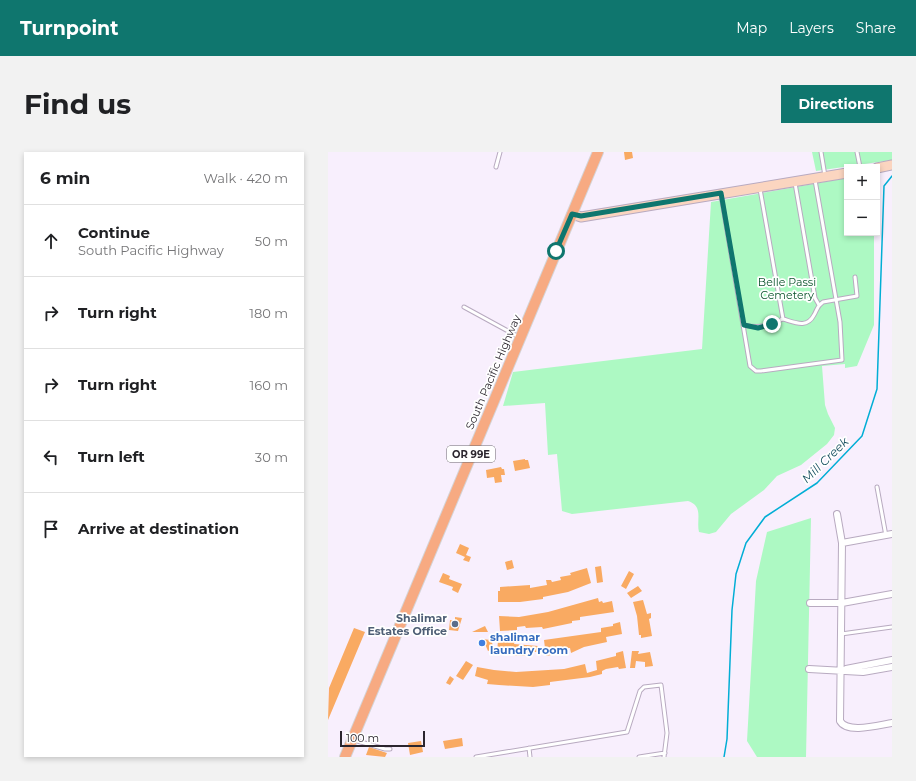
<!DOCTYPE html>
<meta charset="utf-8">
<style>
body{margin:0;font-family:Montserrat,sans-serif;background:#f2f2f2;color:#202124}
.controls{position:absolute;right:12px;top:12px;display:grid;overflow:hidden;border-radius:0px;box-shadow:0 2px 6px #0003}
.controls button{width:36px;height:36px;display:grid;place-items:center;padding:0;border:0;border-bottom:1px solid #e0e0e0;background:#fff;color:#202124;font:20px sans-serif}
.scale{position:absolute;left:12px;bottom:10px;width:85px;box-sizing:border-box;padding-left:4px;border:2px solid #2b252e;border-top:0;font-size:11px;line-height:14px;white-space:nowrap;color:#2b252e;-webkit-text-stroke:3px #fff;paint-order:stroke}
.stop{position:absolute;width:12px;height:12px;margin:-9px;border:3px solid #0f766e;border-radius:50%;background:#fff}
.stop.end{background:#0f766e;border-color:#fff;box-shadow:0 1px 4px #0008}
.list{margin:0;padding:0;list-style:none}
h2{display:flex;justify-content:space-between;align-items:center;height:52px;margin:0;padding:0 16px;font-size:17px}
h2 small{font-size:13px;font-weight:400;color:#757577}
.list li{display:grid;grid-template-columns:26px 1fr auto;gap:12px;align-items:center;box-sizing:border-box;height:72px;padding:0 16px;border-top:1px solid #e0e0e0}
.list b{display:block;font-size:15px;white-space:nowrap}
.list p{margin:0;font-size:13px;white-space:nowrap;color:#757577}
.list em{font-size:13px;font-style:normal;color:#757577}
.icon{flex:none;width:22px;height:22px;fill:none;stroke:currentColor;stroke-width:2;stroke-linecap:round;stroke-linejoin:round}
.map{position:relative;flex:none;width:564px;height:605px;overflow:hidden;border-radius:0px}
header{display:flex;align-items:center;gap:24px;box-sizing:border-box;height:56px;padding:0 20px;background:#0f766e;color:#fff}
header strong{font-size:19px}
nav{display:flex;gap:22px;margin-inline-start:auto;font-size:14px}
.intro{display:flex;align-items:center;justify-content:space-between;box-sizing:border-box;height:96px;padding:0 24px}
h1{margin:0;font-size:28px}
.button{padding:10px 18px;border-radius:0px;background:#0f766e;color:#fff;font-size:14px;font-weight:700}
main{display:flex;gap:24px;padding:0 24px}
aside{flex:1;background:#fff;border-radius:0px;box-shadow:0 2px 6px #0003}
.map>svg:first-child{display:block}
.green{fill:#adf9c3}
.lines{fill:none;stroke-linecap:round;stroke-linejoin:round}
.stream{stroke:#02aed5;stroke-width:1.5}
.building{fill:#f9aa62}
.lane-casing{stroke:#b8aac0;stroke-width:5}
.street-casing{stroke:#b8aac0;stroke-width:8}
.secondary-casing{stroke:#b8aac0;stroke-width:11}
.primary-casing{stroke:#d5d3d5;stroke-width:12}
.lane{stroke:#fff;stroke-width:3}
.street{stroke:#fff;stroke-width:6}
.secondary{stroke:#fbd5c0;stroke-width:9}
.primary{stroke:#f7aa82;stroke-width:10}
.route{stroke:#0f766e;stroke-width:5}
.service-dot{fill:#5c6f8a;stroke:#fff;stroke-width:1.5}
.shop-dot{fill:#3f7fe0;stroke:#fff;stroke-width:1.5}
.labels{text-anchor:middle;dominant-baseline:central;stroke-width:3.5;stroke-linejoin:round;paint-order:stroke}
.shield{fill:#fff;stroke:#6b666d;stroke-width:1}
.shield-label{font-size:10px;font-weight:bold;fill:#2b252e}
.park-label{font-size:11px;fill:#0b542c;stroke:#fff}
.street-label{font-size:11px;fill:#2b252e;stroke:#fff}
.service-label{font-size:11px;font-weight:bold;fill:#4e5e75;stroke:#fff;text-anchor:end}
.shop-label{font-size:11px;font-weight:bold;fill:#366cbe;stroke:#fff;text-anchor:start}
.water-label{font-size:12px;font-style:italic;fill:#174f60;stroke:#fff}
</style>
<header>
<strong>Turnpoint</strong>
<nav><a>Map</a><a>Layers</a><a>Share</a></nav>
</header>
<div class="intro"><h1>Find us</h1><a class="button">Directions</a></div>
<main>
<aside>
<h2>6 min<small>Walk · 420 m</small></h2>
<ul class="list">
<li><svg class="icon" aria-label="ahead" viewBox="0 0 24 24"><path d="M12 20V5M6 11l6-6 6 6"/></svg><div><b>Continue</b><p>South Pacific Highway</p></div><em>50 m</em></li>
<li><svg class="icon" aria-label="right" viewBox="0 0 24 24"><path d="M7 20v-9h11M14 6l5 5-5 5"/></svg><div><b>Turn right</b></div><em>180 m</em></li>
<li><svg class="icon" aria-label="right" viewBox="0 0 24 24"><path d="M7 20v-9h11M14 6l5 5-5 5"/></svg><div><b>Turn right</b></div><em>160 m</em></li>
<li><svg class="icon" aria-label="left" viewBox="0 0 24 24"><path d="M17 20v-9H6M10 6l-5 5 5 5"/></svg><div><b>Turn left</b></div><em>30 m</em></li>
<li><svg class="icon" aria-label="arrive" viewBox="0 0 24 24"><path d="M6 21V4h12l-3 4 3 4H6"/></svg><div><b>Arrive at destination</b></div></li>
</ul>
</aside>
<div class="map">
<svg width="564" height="605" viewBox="0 0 564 605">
<rect width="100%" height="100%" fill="#f8effd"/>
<path class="green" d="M 484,0 L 564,0 L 564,8 L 488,19 Z
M 519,26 L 519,81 L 546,81 L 546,173 L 529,214 L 517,216 L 517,212 L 494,214 L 497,253 L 500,262 L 507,276 L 506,283 L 499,292 L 473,313 L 449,324 L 436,338 L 403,362 L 388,380 L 381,382 L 371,380 C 368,368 376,354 360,349 L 244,362 L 234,359 L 229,302 L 220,303 L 217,251 L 175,254 L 185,220 L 374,197 L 383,50 Z
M 483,366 L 478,605 L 429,605 L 419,589 L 428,429 L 439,380 Z"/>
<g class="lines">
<path class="stream" d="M 396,605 L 399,587 L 404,458 L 408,422 L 418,391 L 437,365 L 489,331 L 534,284 L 549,237 L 556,34 L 564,24"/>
</g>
<path class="building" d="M 296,0 L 304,0 L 305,6 L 297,8 Z
M 197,307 L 197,308 L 200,308 L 202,316 L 187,319 L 185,309 Z
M 173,315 L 174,317 L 176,317 L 177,323 L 173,323 L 174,330 L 167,331 L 166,325 L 159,326 L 158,318 Z
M 132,392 L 141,396 L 138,403 L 143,405 L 141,410 L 135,408 L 137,405 L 128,401 Z
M 184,408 L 186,416 L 179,418 L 177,410 Z
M 273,414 L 275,430 L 269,431 L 267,415 Z
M 259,416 L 263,431 L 240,440 L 215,445 L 215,447 L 192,450 L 170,450 L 170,439 L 172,439 L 172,435 L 202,433 L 202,436 L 219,433 L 218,428 L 223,428 L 224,430 L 233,428 L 232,425 L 243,423 L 242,421 Z
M 301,419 L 306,422 L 298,437 L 293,434 Z
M 115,421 L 122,424 L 121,427 L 134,432 L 130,441 L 124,438 L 125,435 L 111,430 Z
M 310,434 L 314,439 L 303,446 L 299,441 Z
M 270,446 L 271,450 L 274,449 L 275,451 L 284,449 L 286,460 L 252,465 L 252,468 L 244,469 L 244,471 L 215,477 L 214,475 L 198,476 L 197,474 L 189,475 L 189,478 L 172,479 L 171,464 L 191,465 L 220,460 Z
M 315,448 L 319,462 L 323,461 L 323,466 L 321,467 L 324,484 L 313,486 L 313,483 L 311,483 L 309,464 L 305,450 Z
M 127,465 L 134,466 L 130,479 L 121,478 L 122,468 L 127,469 Z
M 292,470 L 294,482 L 278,485 L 279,490 L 256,495 L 243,501 L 242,496 L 233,497 L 234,501 L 218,504 L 216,488 L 273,480 L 273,476 L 285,474 L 285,472 Z
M 157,474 L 160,480 L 144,480 Z
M 26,476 L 37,480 L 0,568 L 1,536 Z
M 154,487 L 163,488 L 166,496 L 160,499 L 157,492 L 152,494 L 150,489 Z
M 170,488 L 187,489 L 186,492 L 210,494 L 210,500 L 197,500 L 197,504 L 169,502 Z
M 295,499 L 298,516 L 291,517 L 290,515 L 278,517 L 274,519 L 274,522 L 262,525 L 222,530 L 222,533 L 205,535 L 171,533 L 159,532 L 160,528 L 147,524 L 149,515 L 166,518 L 188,520 L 236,517 L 257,512 L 259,521 L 269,518 L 268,509 L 288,504 L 288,501 Z
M 304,499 L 311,499 L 310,502 L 322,500 L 325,514 L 317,515 L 317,510 L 308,509 L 307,516 L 302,516 Z
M 138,509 L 145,513 L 135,528 L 128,524 Z
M 122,524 L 126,527 L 122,533 L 118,531 Z
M 134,586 L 135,594 L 117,597 L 115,589 Z
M 93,589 L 95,600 L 82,603 L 80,591 Z
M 41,595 L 59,601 L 57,605 L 38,603 Z"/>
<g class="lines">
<defs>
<path id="lane" d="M 493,0 L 497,24
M 529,0 L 532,15
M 168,15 L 172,0
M 467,31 L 487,146 L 491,153
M 432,37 L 455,167
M 393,43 L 422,214 L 428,219 L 433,219 L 514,208 L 512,170 L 487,28
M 136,155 L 191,185
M 416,173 C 432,177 441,173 455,167 C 466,170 479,177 486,163 C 489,158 489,154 495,150 L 529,144 L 527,125
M 549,335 L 558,384
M 513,482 L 564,475
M 26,588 L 57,597 L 62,597
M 201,596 L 202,605
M 148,605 L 299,580 L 312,539 L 316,535 L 333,533 L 339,581 L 336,605
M 311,605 L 337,601"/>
<path id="street" d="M 509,362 L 514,391 L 512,569 C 519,582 551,573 564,571
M 514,391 L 564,382
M 482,451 L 514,451 L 564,442
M 481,517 L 535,520 L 564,515
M 518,517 L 564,508"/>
<path id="secondary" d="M 549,16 L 564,13
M 244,62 L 253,65 L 519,21"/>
<path id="primary" d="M 17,605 L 270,0"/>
</defs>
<use href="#lane" class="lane-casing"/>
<use href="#street" class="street-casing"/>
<use href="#secondary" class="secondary-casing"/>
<use href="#primary" class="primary-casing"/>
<use href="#lane" class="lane"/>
<use href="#street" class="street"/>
<use href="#secondary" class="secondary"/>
<use href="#primary" class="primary"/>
</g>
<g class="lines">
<path class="route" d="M 228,99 L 244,62 L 253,64 L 393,41 L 416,173 L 430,176 L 444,172"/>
</g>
<circle class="service-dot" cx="127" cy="472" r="4"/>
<circle class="shop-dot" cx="154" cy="491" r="4"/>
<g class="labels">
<rect class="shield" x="119" y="294" width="48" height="16" rx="3"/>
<g class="shield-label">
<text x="143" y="302">OR 99E</text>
</g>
<g class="park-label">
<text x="459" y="130">Belle Passi<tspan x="459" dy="13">Cemetery</tspan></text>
</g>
<g class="street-label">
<text transform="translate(165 220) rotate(-67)">South Pacific Highway</text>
</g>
<g class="service-label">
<text x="119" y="466">Shalimar<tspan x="119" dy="13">Estates Office</tspan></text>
</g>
<g class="shop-label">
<text x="162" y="485">shalimar<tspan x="162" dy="13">laundry room</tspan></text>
</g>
<g class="water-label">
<text transform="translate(497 308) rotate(-44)">Mill Creek</text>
</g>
</g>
</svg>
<div class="controls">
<button>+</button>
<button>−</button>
</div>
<div class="scale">100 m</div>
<div class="stop" style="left:228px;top:99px"></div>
<div class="stop end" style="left:444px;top:172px"></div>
</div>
</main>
